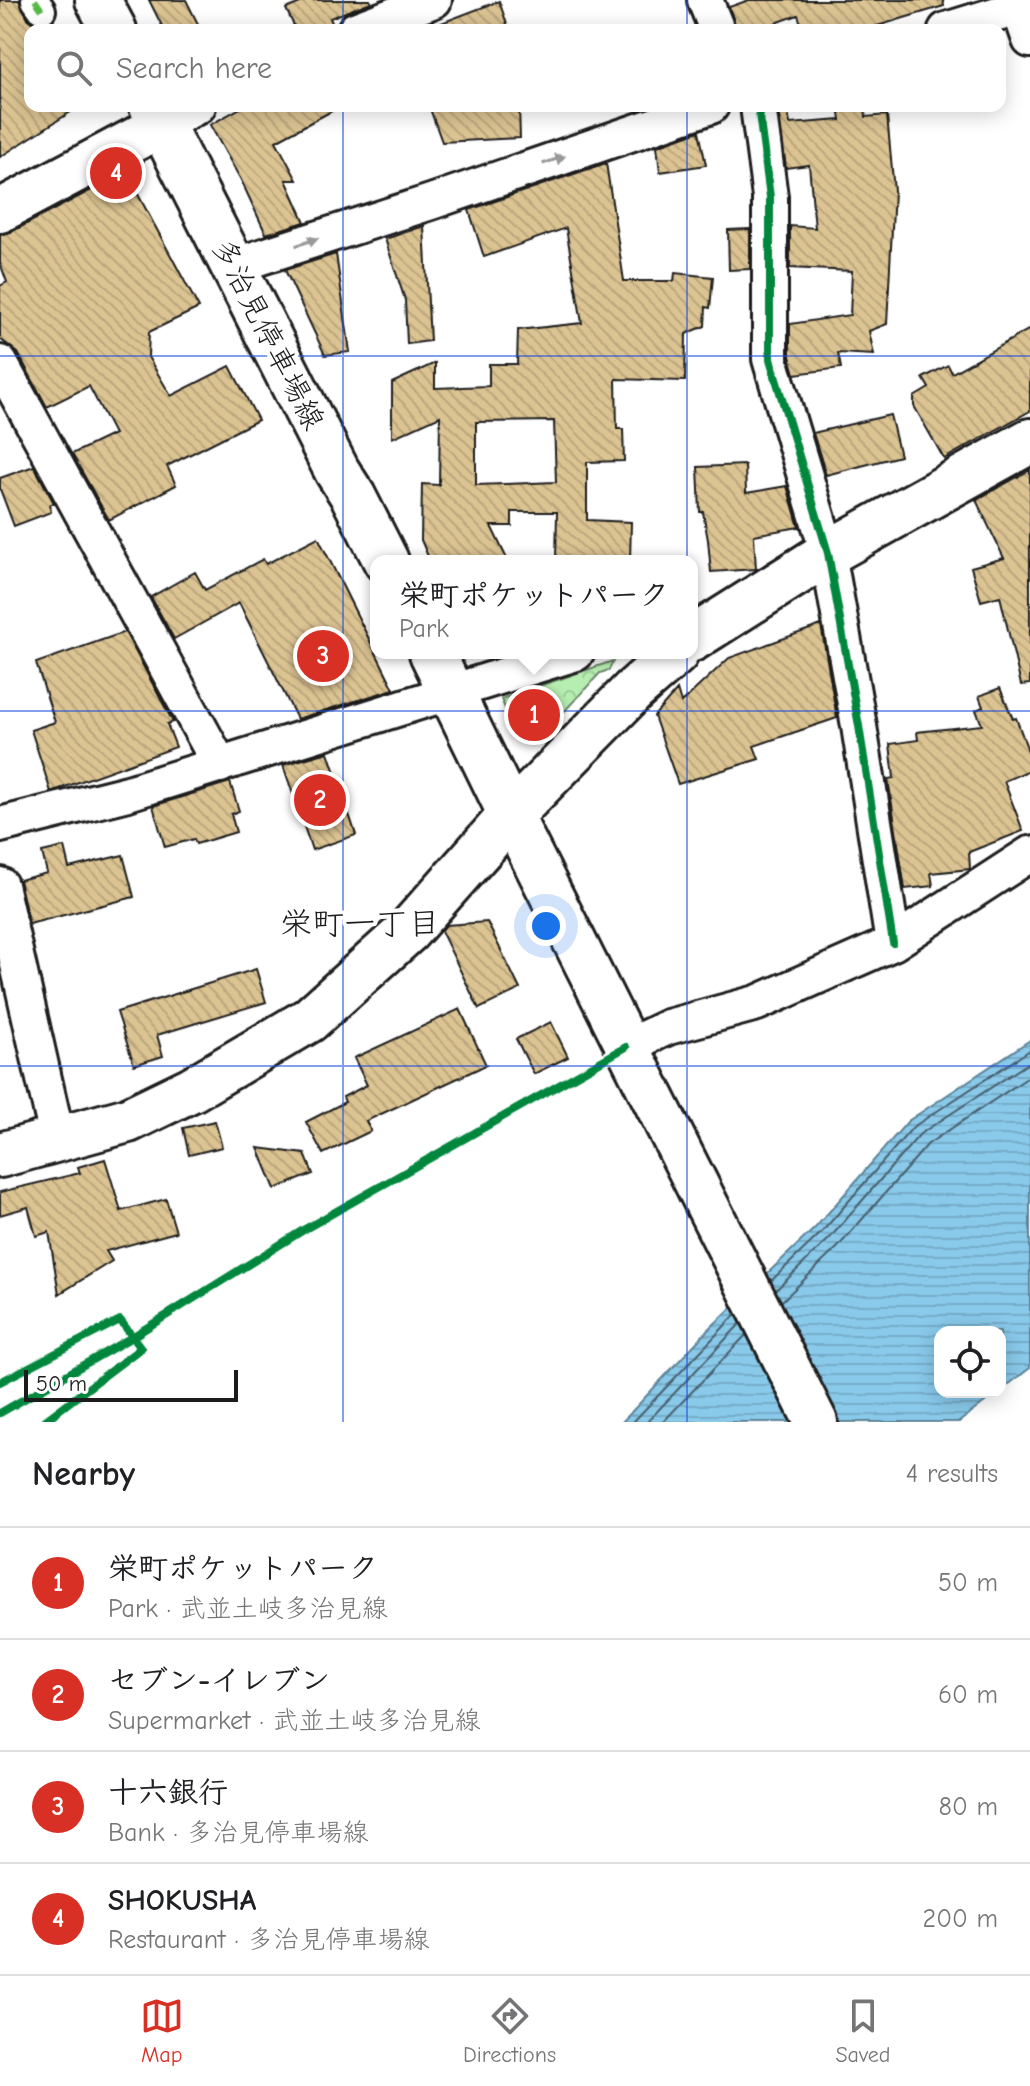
<!DOCTYPE html>
<meta charset="utf-8">
<style>
body{margin:0;font-family:"Comic Neue","Klee One",sans-serif;background:#f2f2f2;color:#202124}
.controls{position:absolute;right:24px;bottom:24px;display:grid;overflow:hidden;border-radius:16px;box-shadow:0 4px 20px #0003}
.controls button{width:72px;height:72px;display:grid;place-items:center;padding:0;border:0;border-bottom:2px solid #e0e0e0;background:#fff;color:#202124;font:40px sans-serif}
.scale{position:absolute;left:24px;bottom:20px;width:214px;box-sizing:border-box;padding-left:8px;border:4px solid #1c1c1c;border-top:0;font-size:22px;line-height:28px;white-space:nowrap;color:#1c1c1c;-webkit-text-stroke:6px #fff;paint-order:stroke}
.you{position:absolute;left:546px;top:926px;width:28px;height:28px;margin:-20px;border:6px solid #fff;border-radius:50%;background:#1a73e8;box-shadow:0 0 0 12px #1a73e833}
.badge{display:grid;place-items:center;width:52px;height:52px;border-radius:50%;background:#d93025;color:#fff;font-size:26px;font-weight:700}
.pin{position:absolute;translate:-50% -50%;border:4px solid #fff;box-shadow:0 2px 8px #0006}
.popup{position:absolute;left:370px;top:555px;width:328px;height:104px;box-sizing:border-box;display:grid;place-content:center;border-radius:16px;background:#fff;filter:drop-shadow(0 2px 6px #0005);font-size:26px;white-space:nowrap;color:#757577}
.popup b{font-size:30px;color:#202124}
.popup::after{content:'';position:absolute;left:50%;top:100%;margin-left:-16px;border:16px solid transparent;border-top-color:#fff}
.list{margin:0;padding:0;list-style:none}
h2{display:flex;justify-content:space-between;align-items:center;height:104px;margin:0;padding:0 32px;font-size:34px}
h2 small{font-size:26px;font-weight:400;color:#757577}
.list li{display:grid;grid-template-columns:52px 1fr auto;gap:24px;align-items:center;box-sizing:border-box;height:112px;padding:0 32px;border-top:2px solid #e0e0e0}
.list b{display:block;font-size:30px;white-space:nowrap}
.list p{margin:0;font-size:26px;white-space:nowrap;color:#757577}
.list em{font-size:26px;font-style:normal;color:#757577}
.icon{flex:none;width:44px;height:44px;fill:none;stroke:currentColor;stroke-width:2;stroke-linecap:round;stroke-linejoin:round}
.map{position:relative;flex:none;width:1030px;height:1422px;overflow:hidden}
.search{position:absolute;background:#fff;box-shadow:0 4px 20px #0003;left:24px;right:24px;top:24px;height:88px;display:flex;align-items:center;gap:20px;box-sizing:border-box;padding:0 28px;border-radius:16px;color:#757577;font-size:30px}
.sheet{height:552px;background:#fff}
nav{display:flex;justify-content:space-around;align-items:center;box-sizing:border-box;height:112px;border-top:2px solid #e0e0e0;background:#fff;font-size:22px;color:#757577}
nav a{display:grid;justify-items:center;gap:4px}
nav .on{color:#d93025}
.map>svg:first-child{display:block}
.park{fill:url(#park-crowns);stroke:#698466;stroke-width:2}
.water{fill:url(#water-rules);stroke:#5d8498;stroke-width:2}
.lines{fill:none;stroke-linecap:round;stroke-linejoin:round}
.shore{stroke:#48616e;stroke-width:2}
.building{fill:url(#building-back-hatch);stroke:#1c1c1c;stroke-width:2;fill-rule:evenodd}
.pedestrian-casing{stroke:#1c1c1c;stroke-width:32}
.minor-casing{stroke:#1c1c1c;stroke-width:40}
.tertiary-casing{stroke:#1c1c1c;stroke-width:48}
.secondary-casing{stroke:#1c1c1c;stroke-width:50}
.primary-casing{stroke:#1c1c1c;stroke-width:50}
.pedestrian{stroke:#fff;stroke-width:26}
.minor{stroke:#fff;stroke-width:34}
.tertiary{stroke:#fff;stroke-width:42}
.secondary{stroke:#fff;stroke-width:44}
.primary{stroke:#fff;stroke-width:44}
.quiet{stroke:#58b947;stroke-width:6;stroke-dasharray:12 6;stroke-linecap:butt}
.cycleway-casing{stroke:#fff;stroke-width:13}
.cycleway{stroke:#00873e;stroke-width:8}
.oneway{fill:#999}
.grid{fill:none;stroke:#1d4ed8;stroke-width:2;stroke-opacity:0.55}
.labels{text-anchor:middle;dominant-baseline:central;stroke-width:8;stroke-linejoin:round;paint-order:stroke}
.street-label{font-size:30px;fill:#1c1c1c;stroke:#fff}
.neighbourhood-label{font-size:32px;fill:#1c1c1c;stroke:#fff}
</style>
<div class="map">
<svg width="1030" height="1422" viewBox="0 0 1030 1422">
<defs>
<pattern id="park-crowns" width="20" height="18" patternUnits="userSpaceOnUse" patternTransform="scale(2)"><rect width="20" height="18" fill="#b6edb0"/><path d="M2 6a3 3 0 1 1 6 0M12 15a3 3 0 1 1 6 0" fill="none" stroke="#9ccb97"/></pattern>
<pattern id="water-rules" width="6" height="5" patternUnits="userSpaceOnUse" patternTransform="scale(2)"><rect width="6" height="5" fill="#89c9ea"/><path d="M0 2.5h6" fill="none" stroke="#76acc8"/></pattern>
<pattern id="building-back-hatch" width="6" height="6" patternUnits="userSpaceOnUse" patternTransform="scale(2)"><rect width="6" height="6" fill="#dbc392"/><path d="M-1 5l2 2M0 0l6 6M5-1l2 2" fill="none" stroke="#bba77d"/></pattern>
</defs>
<rect width="100%" height="100%" fill="#fff"/>
<filter id="ink" filterUnits="userSpaceOnUse"><feTurbulence type="fractalNoise" baseFrequency=".0125" numOctaves="2"/><feDisplacementMap in="SourceGraphic" scale="16" xChannelSelector="R" yChannelSelector="G"/><feConvolveMatrix kernelMatrix="1 2 1 2 8 2 1 2 1" color-interpolation-filters="sRGB"/></filter>
<g filter="url(#ink)">
<path class="park" d="M 613,661 L 609,670 L 600,673 L 545,732 L 519,741 L 501,699 Z"/>
<path class="water" d="M 1030,1040 L 1030,1368 L 1000,1391 L 1000,1332 L 940,1332 L 940,1392 L 998,1392 L 959,1422 L 622,1422 L 707,1331 L 816,1227 L 908,1121 Z"/>
<g class="lines">
<path class="shore" d="M 771,1281 L 822,1232 L 913,1127 L 1030,1050
M 776,1290 L 829,1239 L 920,1134 L 1030,1062
M 781,1302 L 838,1247 L 928,1144 L 1030,1076
M 633,1422 L 736,1314
M 647,1422 L 741,1323
M 663,1422 L 746,1335"/>
</g>
<path class="building" d="M 0,0 L 19,0 L 29,20 L 36,25 L 45,25 L 48,30 L 30,30 L 30,106 L 80,106 L 0,157 Z
M 149,0 L 186,0 L 201,30 L 164,30 Z
M 307,0 L 370,0 L 371,2 L 330,18 L 335,30 L 296,30 L 286,9 Z
M 749,0 L 943,0 L 944,6 L 864,30 L 803,30 L 798,15 L 756,30 L 737,30 L 729,7 Z
M 499,1 L 509,30 L 429,30 L 428,28 Z
M 244,106 L 341,106 L 276,141 L 297,180 L 286,180 L 305,222 L 266,234 L 241,180 L 210,125 Z
M 429,106 L 519,106 L 520,138 L 442,142 Z
M 778,106 L 787,106 L 790,124 L 841,120 L 839,106 L 865,106 L 866,117 L 887,115 L 894,191 L 887,324 L 869,331 L 874,355 L 838,353 L 841,368 L 795,374 L 790,356 L 790,324 L 850,315 L 852,271 L 790,268 L 790,226 L 815,228 L 809,165 L 786,168 Z
M 699,131 L 706,165 L 660,172 L 657,146 Z
M 606,163 L 624,281 L 674,281 L 675,273 L 713,277 L 710,308 L 706,307 L 705,326 L 686,334 L 685,381 L 616,379 L 617,429 L 623,429 L 624,461 L 587,462 L 587,520 L 631,522 L 630,561 L 556,561 L 557,512 L 512,512 L 512,526 L 491,526 L 508,561 L 430,561 L 421,540 L 422,484 L 439,485 L 440,416 L 392,438 L 392,383 L 435,363 L 435,388 L 489,386 L 489,364 L 517,364 L 518,330 L 582,323 L 566,228 L 484,257 L 469,210 ZM 554,421 L 556,482 L 476,485 L 476,422 Z
M 126,172 L 199,308 L 149,332 L 148,357 L 171,396 L 230,366 L 258,420 L 167,466 L 176,485 L 109,520 L 72,454 L 114,434 L 89,386 L 47,407 L 18,353 L 0,339 L 0,286 L 7,282 L 0,263 L 0,235 L 11,232 Z
M 424,226 L 430,341 L 407,344 L 405,300 L 385,239 Z
M 750,229 L 750,269 L 729,270 L 728,230 Z
M 336,254 L 350,352 L 325,355 L 285,270 Z
M 1030,329 L 1030,411 L 944,459 L 914,406 L 914,397 L 929,388 L 923,378 L 948,365 L 952,373 Z
M 890,415 L 900,456 L 826,475 L 813,433 Z
M 745,465 L 746,493 L 787,486 L 799,527 L 754,535 L 756,569 L 711,572 L 708,540 L 703,512 L 700,512 L 698,467 Z
M 34,466 L 54,503 L 49,505 L 51,512 L 14,526 L 0,489 L 0,478 Z
M 1030,470 L 1030,684 L 1021,685 L 1000,596 L 981,601 L 971,567 L 1004,558 L 976,500 Z
M 318,537 L 394,689 L 297,719 L 239,603 L 174,639 L 151,597 L 195,572 L 205,590 L 263,559 L 266,564 Z
M 821,625 L 837,718 L 754,746 L 759,759 L 678,784 L 654,716 L 677,690 L 681,703 L 729,658 Z
M 125,632 L 173,722 L 167,724 L 176,747 L 51,792 L 31,730 L 55,722 L 36,663 Z
M 1000,688 L 1013,719 L 1016,718 L 1030,756 L 1030,770 L 1004,781 L 1023,831 L 969,852 L 970,869 L 931,873 L 933,886 L 905,889 L 888,779 L 894,778 L 890,744 L 918,740 L 917,732 L 982,725 L 976,710 L 983,707 L 979,696 Z
M 328,752 L 356,835 L 312,850 L 283,765 Z
M 230,782 L 239,811 L 231,814 L 236,832 L 196,844 L 194,839 L 165,847 L 153,806 Z
M 64,847 L 69,868 L 123,855 L 134,897 L 29,924 L 19,880 L 47,873 L 42,852 Z
M 487,922 L 520,989 L 479,1009 L 441,931 L 446,925 Z
M 256,969 L 266,1002 L 157,1035 L 163,1056 L 134,1065 L 117,1012 Z
M 460,1009 L 486,1065 L 366,1121 L 371,1131 L 323,1154 L 306,1122 L 345,1102 L 343,1097 L 367,1085 L 354,1058 Z
M 551,1022 L 568,1057 L 534,1074 L 516,1039 Z
M 215,1121 L 222,1147 L 189,1155 L 183,1128 Z
M 258,1148 L 305,1154 L 313,1174 L 275,1189 Z
M 105,1159 L 121,1211 L 166,1199 L 176,1232 L 106,1251 L 112,1261 L 59,1294 L 49,1232 L 36,1236 L 28,1207 L 0,1215 L 0,1192 L 80,1173 L 78,1167 Z"/>
<g class="lines">
<defs>
<path id="pedestrian" d="M 35,0 L 42,10"/>
<path id="minor" d="M 705,0 L 717,30
M 1016,0 L 1030,40
M 355,30 L 434,0
M 946,30 L 1030,4
M 758,106 L 770,197 L 770,359 L 828,553 L 859,726 L 893,943
M 162,125 L 198,106
M 233,266 L 431,202 L 711,106
M 0,363 L 220,765
M 0,825 L 128,793 L 576,653
M 0,885 L 58,1141
M 626,1047 L 668,1027 L 757,1003 L 893,943 L 1030,854"/>
<path id="tertiary" d="M 0,211 L 162,125
M 511,815 L 816,1422"/>
<path id="secondary" d="M 692,639 L 828,553 L 1030,441
M 0,1155 L 128,1120 L 192,1089 L 309,1020 L 408,931 L 511,815 L 633,691 L 676,653"/>
<path id="primary" d="M 98,0 L 114,30
M 152,106 L 337,471 L 353,496 L 386,561
M 432,653 L 511,815"/>
</defs>
<use href="#pedestrian" class="pedestrian-casing"/>
<use href="#minor" class="minor-casing"/>
<use href="#tertiary" class="tertiary-casing"/>
<use href="#secondary" class="secondary-casing"/>
<use href="#primary" class="primary-casing"/>
<use href="#pedestrian" class="pedestrian"/>
<use href="#minor" class="minor"/>
<use href="#tertiary" class="tertiary"/>
<use href="#secondary" class="secondary"/>
<use href="#primary" class="primary"/>
<path class="quiet" d="M 35,0 L 42,10"/>
<defs>
<path id="cycleway" d="M 758,106 L 770,197 L 770,359 L 828,553 L 859,726 L 893,943
M 0,1382 L 120,1320 L 141,1348 L 43,1422
M 0,1413 L 132,1337 L 305,1229 L 626,1047"/>
</defs>
<use href="#cycleway" class="cycleway-casing"/>
<use href="#cycleway" class="cycleway"/>
</g>
<defs><path id="oneway-solid" d="M-6-.8H1V-3.2L6.5 0L1 3.2V.8H-6Z" transform="scale(2)"/></defs>
<g class="oneway">
<use href="#oneway-solid" transform="translate(554 160) rotate(-19)"/>
<use href="#oneway-solid" transform="translate(307 242) rotate(-18)"/>
</g>
</g>
<path class="grid" d="M 343,0 L 343,30M 687,0 L 687,30M 343,106 L 343,1422M 687,106 L 687,1422M 0,356 L 1030,356M 0,711 L 1030,711M 0,1066 L 1030,1066"/>
<g class="labels">
<g class="street-label">
<text transform="translate(268 334) rotate(63)">多治見停車場線</text>
</g>
<g class="neighbourhood-label">
<text x="360" y="923">栄町一丁目</text>
</g>
</g>
</svg>
<div class="controls">
<button><svg class="icon" aria-label="locate" viewBox="0 0 24 24"><circle cx="12" cy="12" r="6"/><path d="M12 2v4M12 18v4M2 12h4M18 12h4"/></svg></button>
</div>
<div class="scale">50 m</div>
<div class="you"></div>
<div class="pin badge" style="left:534px;top:715px">1</div>
<div class="popup"><b>栄町ポケットパーク</b>Park</div>
<div class="pin badge" style="left:320px;top:800px">2</div>
<div class="pin badge" style="left:323px;top:656px">3</div>
<div class="pin badge" style="left:116px;top:173px">4</div>
<div class="search"><svg class="icon" aria-label="search" viewBox="0 0 24 24"><circle cx="10" cy="10" r="6"/><path d="M15 15l6 6"/></svg>Search here</div>
</div>
<section class="sheet">
<h2>Nearby<small>4 results</small></h2>
<ul class="list">
<li><span class="badge">1</span><div><b>栄町ポケットパーク</b><p>Park · 武並土岐多治見線</p></div><em>50 m</em></li>
<li><span class="badge">2</span><div><b>セブン-イレブン</b><p>Supermarket · 武並土岐多治見線</p></div><em>60 m</em></li>
<li><span class="badge">3</span><div><b>十六銀行</b><p>Bank · 多治見停車場線</p></div><em>80 m</em></li>
<li><span class="badge">4</span><div><b>SHOKUSHA</b><p>Restaurant · 多治見停車場線</p></div><em>200 m</em></li>
</ul>
</section>
<nav>
<a class="on"><svg class="icon" aria-label="map" viewBox="0 0 24 24"><path d="M3 6l6-2 6 2 6-2v14l-6 2-6-2-6 2zM9 4v14M15 6v14"/></svg>Map</a>
<a><svg class="icon" aria-label="directions" viewBox="0 0 24 24"><path d="M12 3l9 9-9 9-9-9zM9 14v-3h6M13 9l2 2-2 2"/></svg>Directions</a>
<a><svg class="icon" aria-label="saved" viewBox="0 0 24 24"><path d="M7 4h10v16l-5-4-5 4z"/></svg>Saved</a>
</nav>
